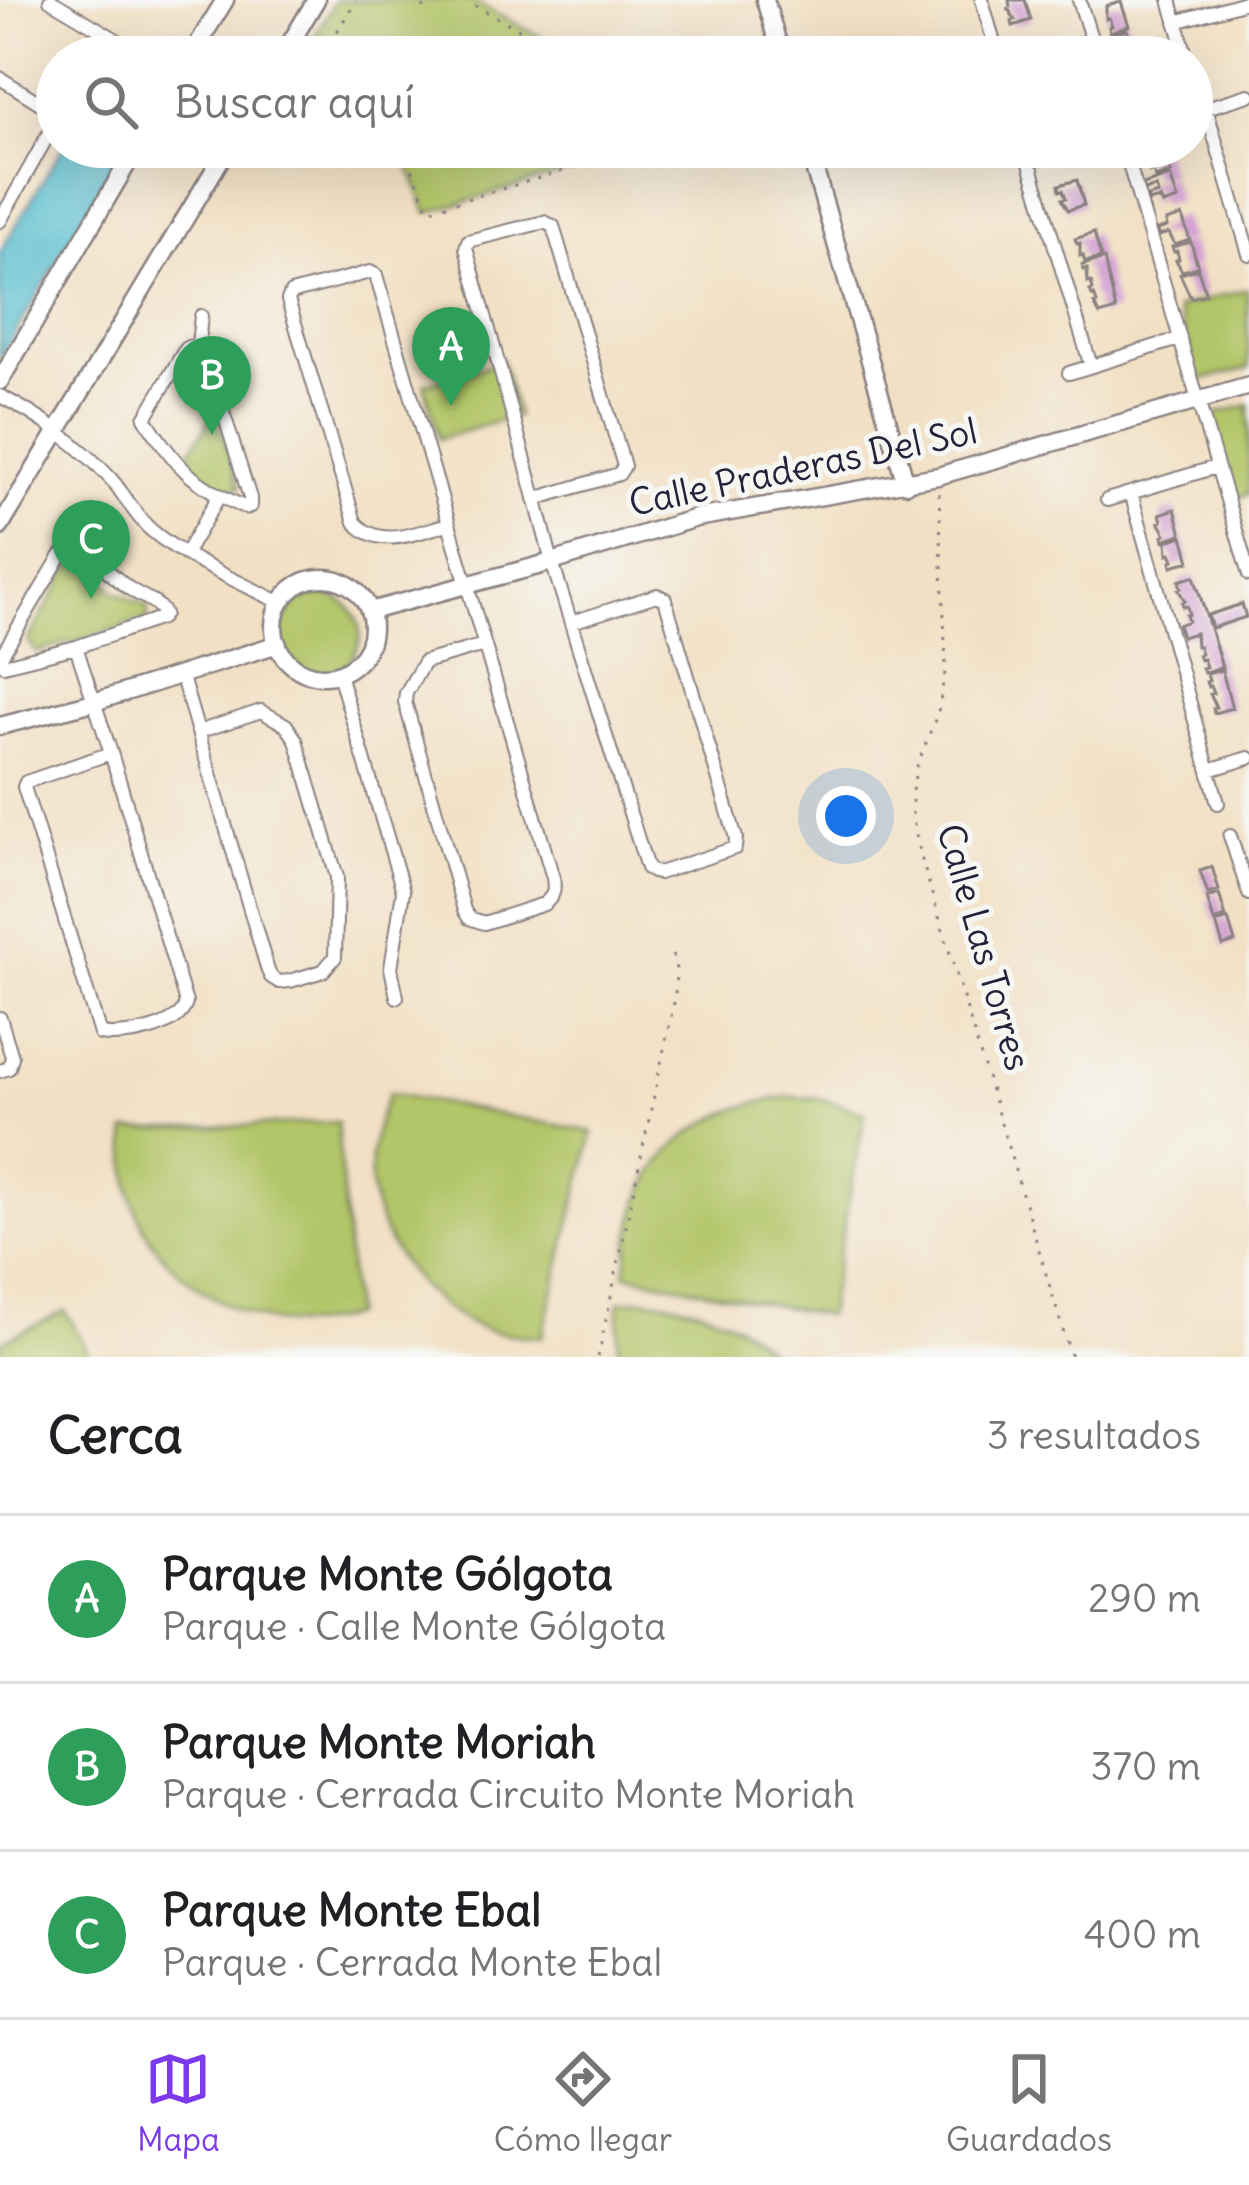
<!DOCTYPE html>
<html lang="es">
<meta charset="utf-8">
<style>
body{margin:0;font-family:Delius,sans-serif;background:#f2f2f2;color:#202124}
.you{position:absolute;left:846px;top:816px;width:42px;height:42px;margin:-30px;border:9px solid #fff;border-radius:50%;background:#1a73e8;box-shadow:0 0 0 18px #1a73e833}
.badge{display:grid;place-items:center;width:78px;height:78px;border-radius:50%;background:#7c3aed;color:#fff;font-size:39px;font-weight:700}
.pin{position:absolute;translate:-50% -99px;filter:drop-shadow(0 3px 6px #0008)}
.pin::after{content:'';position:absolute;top:63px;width:42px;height:36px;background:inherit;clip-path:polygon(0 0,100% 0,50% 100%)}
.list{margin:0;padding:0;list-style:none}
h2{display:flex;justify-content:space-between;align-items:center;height:156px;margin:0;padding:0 48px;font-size:51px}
h2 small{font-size:39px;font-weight:400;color:#757577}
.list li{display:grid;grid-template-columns:78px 1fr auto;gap:36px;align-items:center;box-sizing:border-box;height:168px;padding:0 48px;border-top:3px solid #e0e0e0}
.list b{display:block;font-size:45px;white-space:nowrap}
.list p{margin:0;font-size:39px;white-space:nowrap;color:#757577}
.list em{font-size:39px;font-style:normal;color:#757577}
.icon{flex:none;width:66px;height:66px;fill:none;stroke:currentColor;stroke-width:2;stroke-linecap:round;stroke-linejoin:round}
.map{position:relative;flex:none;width:1249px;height:1357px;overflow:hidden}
.search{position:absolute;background:#fff;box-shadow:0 12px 48px #0002;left:36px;right:36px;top:36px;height:132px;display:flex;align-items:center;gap:30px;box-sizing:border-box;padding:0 42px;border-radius:66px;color:#757577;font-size:45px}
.sheet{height:660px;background:#fff}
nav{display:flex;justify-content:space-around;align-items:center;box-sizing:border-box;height:168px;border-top:3px solid #e0e0e0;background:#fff;font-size:33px;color:#757577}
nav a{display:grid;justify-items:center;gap:6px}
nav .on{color:#7c3aed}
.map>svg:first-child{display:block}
.green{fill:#b2c568;stroke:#6a7452;stroke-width:3}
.water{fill:#52bcce;stroke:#3a6f84;stroke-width:3}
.building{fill:#d3a1d3}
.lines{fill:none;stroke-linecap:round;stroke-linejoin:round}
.street-casing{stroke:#8a8180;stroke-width:16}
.secondary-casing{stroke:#8a8180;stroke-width:21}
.path{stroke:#8a8180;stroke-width:3;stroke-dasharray:3 9;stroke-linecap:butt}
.street{stroke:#fff;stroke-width:12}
.secondary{stroke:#fff;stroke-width:16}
.labels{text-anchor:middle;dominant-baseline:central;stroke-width:10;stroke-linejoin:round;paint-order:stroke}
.street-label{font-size:36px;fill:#22223b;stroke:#f6f6f2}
</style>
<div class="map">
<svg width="1249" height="1357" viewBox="0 0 1249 1357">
<rect width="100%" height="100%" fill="#f6f6f2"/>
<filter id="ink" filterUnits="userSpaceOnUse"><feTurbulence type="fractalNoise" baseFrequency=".00833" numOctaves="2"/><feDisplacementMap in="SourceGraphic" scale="24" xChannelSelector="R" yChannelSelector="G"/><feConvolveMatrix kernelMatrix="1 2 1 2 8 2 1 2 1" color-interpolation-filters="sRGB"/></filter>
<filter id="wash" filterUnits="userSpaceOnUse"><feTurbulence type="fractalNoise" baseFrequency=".004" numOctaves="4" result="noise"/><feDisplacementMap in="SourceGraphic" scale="48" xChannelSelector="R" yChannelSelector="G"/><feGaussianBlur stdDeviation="2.7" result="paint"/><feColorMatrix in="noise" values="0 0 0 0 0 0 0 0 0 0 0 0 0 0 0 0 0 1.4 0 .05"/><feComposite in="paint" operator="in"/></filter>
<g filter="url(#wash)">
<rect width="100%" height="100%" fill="#f2e0c4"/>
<path class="green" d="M 336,0 L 469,0 L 557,45 L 560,57 L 323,57 L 309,46 Z
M 402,147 L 584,147 L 589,165 L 427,213 Z
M 1247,289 L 1249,368 L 1198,381 L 1177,308 Z
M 502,361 L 517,416 L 439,439 L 424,384 Z
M 1249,405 L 1249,494 L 1234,498 L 1207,416 Z
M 215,412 L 240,488 C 215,490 199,477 186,458 Z
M 86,560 L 114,591 L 147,607 L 148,619 L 36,653 L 28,640 L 72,564 Z
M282 634a39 39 0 1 1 78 0a39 39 0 1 1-78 0Z
M 389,1093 L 593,1132 L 542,1337 C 521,1335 498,1335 478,1327 C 428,1307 380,1245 372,1192 C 367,1158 375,1124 389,1093 Z
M 787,1097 L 819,1098 L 865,1113 L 827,1316 L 625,1274 C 629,1249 631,1224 640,1200 C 663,1135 724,1106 787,1097 Z
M 337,1122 L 353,1315 C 332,1321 311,1327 289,1324 C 226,1317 154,1268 134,1205 C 127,1182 127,1156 126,1131 Z
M 643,1299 C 690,1303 744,1318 774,1357 L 618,1357 L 619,1302 Z
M 65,1311 L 83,1341 L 90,1357 L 0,1357 L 0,1342 Z"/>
<path class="water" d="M 63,147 L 125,147 L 0,359 L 0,252 Z"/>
<g id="blocks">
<path class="building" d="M 1009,0 L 1025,0 L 1031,20 L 1013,26 L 1012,21 L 1015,20 L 1008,8 L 1010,7 Z
M 1121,2 L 1129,26 L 1110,32 L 1109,27 L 1112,26 L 1109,18 L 1106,19 L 1106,6 Z
M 1127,30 L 1137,54 L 1111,57 L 1120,53 L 1117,45 L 1112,47 L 1112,34 Z
M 1146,147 L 1162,147 L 1171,173 L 1155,178 L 1153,171 L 1150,172 L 1149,158 L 1146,159 L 1144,154 L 1148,153 Z
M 1170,176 L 1178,200 L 1163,205 L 1160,199 L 1149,202 L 1148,197 L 1158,194 L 1156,187 L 1145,191 L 1143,185 Z
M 1077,180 L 1084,205 L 1068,210 L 1062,199 L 1066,198 L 1063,190 L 1060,191 L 1059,185 Z
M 1182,216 L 1190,240 L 1175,245 L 1169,233 L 1158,236 L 1157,230 L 1167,227 L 1166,221 Z
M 1094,233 L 1101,258 L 1085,262 L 1083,255 L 1080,256 L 1080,243 L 1077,244 L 1075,239 Z
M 1191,242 L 1198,267 L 1182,271 L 1176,260 L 1179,259 L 1177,251 L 1174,252 L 1172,247 Z
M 1104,259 L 1116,310 L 1100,315 L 1094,304 L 1097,303 L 1094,295 L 1092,296 L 1090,291 L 1093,290 L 1091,282 L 1088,283 L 1087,269 L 1084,270 L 1082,265 Z
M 1198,269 L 1206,294 L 1191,298 L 1180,274 Z
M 1175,509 L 1182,534 L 1164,540 L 1163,535 L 1166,534 L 1159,522 L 1162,521 L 1160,514 Z
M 1183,536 L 1190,561 L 1172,566 L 1171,561 L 1174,560 L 1171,553 L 1168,554 L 1167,541 Z
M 1194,576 L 1222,667 L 1204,673 L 1202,668 L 1206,667 L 1203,659 L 1200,660 L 1198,655 L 1201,654 L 1199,646 L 1196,646 L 1195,633 L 1182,637 L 1178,625 L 1188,621 L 1186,615 L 1189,614 L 1187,606 L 1183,607 L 1182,602 L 1185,601 L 1178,589 L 1181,588 L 1179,581 Z
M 1242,604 L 1246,617 L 1212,628 L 1208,615 Z
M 1222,670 L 1232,708 L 1214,713 L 1213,708 L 1216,707 L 1210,694 L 1213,693 L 1210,686 L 1208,687 L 1206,682 L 1209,681 L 1207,674 Z
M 1212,867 L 1219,890 L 1208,894 L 1200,871 Z
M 1219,894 L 1226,917 L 1214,921 L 1207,898 Z
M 1228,919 L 1235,942 L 1223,946 L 1216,923 Z"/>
</g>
</g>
<g filter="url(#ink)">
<use href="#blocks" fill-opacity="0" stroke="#8a8180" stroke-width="3"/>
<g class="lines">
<defs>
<path id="street" d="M 50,0 L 145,57
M 982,0 L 998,57
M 1079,0 L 1097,57
M 1170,0 L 1184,48
M 1176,22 L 1249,1
M 1060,57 L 1094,48
M 0,78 L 51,110 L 57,119 L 0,221
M 1200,88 L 1249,254
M 1206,108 L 1249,95
M 1025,147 L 1091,366
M 1124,147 L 1249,575
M 1029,161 L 1079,147
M 198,345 L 188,347 L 183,353 L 145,418 C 176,467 193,485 246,508 L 250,506 L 250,498 L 204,350 L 198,345 L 201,316
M 1069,373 L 1179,339
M 0,396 C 40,416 81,446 111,479 C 125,495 135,516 151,530 C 186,560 240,582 281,603
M 1131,493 L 1218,803
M 535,499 L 619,474 L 624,466 L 553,226 L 544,222 L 468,241 L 466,248 C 495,352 525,457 552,562 L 647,868 L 653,872 L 659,873 L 735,848 L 736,838 L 665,599 L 657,595 L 572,622
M 1107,500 L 1216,467
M 448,524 C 417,532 380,551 355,522 L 288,300 L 291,293 L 370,272 L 376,275 L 553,878 C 555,890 554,896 544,904 L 484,923 L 469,918 L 464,910 L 405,702 L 406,693 L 424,662 L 484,645
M 186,553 L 219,496
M 76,647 L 111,753 L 186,1003 C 179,1029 123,1038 100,1034 L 24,787 L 26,782 L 111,753
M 0,658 L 60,557 L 71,545 C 92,551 113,579 133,591 C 146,599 157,601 164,614 L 161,618 L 76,647 L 4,665 L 0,662
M 181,674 L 268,971 L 271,977 L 279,982 L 290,981 L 323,971 L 335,957 L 337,877 L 296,740 L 286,725 L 261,711 L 198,732
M 339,674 L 403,891 L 391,968 L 397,997
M 1209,770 L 1249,758
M 1230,836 L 1249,894
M 0,1018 L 12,1057 L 9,1068 L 0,1071"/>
<path id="secondary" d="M 765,0 L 782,57
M 190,57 L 225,0
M 282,57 L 316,0
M 808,147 L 906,484
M 0,381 L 137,147
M 0,527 L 228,147
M274 627a49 49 0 1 1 98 0a49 49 0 1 1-98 0Z
M 370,611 L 552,562 L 696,518 L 938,476 L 1249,386
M 0,726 L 94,702 L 278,644"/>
</defs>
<use href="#street" class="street-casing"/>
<use href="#secondary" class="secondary-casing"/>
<path class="path" d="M 464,0 L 555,48 L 558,57
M 423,9 L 428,0
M 307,43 L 331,57
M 325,52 L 356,0
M 409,57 L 417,42
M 403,147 L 429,210 L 587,164 L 582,147
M 939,493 L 946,667 L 938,712 L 917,766 L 912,791 L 912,816 L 921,857 L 1071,1357
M 598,1357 L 675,998 L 676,969 L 670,946"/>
<use href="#street" class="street"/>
<use href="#secondary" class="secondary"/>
</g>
</g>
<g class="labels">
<g class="street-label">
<text transform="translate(803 467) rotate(-12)">Calle Praderas Del Sol</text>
<text transform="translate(984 947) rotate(74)">Calle Las Torres</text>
</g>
</g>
</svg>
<div class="you"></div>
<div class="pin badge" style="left:451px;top:406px;background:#2e9e5b">A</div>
<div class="pin badge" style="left:212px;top:435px;background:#2e9e5b">B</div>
<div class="pin badge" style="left:91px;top:599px;background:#2e9e5b">C</div>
<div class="search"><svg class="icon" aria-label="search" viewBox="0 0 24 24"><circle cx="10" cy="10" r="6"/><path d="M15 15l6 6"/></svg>Buscar aquí</div>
</div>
<section class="sheet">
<h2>Cerca<small>3 resultados</small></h2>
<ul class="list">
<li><span class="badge" style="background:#2e9e5b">A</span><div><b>Parque Monte Gólgota</b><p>Parque · Calle Monte Gólgota</p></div><em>290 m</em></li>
<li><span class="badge" style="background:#2e9e5b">B</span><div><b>Parque Monte Moriah</b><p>Parque · Cerrada Circuito Monte Moriah</p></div><em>370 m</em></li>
<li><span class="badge" style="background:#2e9e5b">C</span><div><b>Parque Monte Ebal</b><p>Parque · Cerrada Monte Ebal</p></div><em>400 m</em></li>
</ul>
</section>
<nav>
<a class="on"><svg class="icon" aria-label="map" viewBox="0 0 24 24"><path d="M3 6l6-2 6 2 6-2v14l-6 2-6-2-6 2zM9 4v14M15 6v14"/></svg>Mapa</a>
<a><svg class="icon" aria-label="directions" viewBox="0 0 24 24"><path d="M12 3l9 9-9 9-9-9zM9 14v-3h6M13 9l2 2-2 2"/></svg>Cómo llegar</a>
<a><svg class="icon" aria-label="saved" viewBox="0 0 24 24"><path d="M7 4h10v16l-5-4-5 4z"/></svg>Guardados</a>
</nav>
